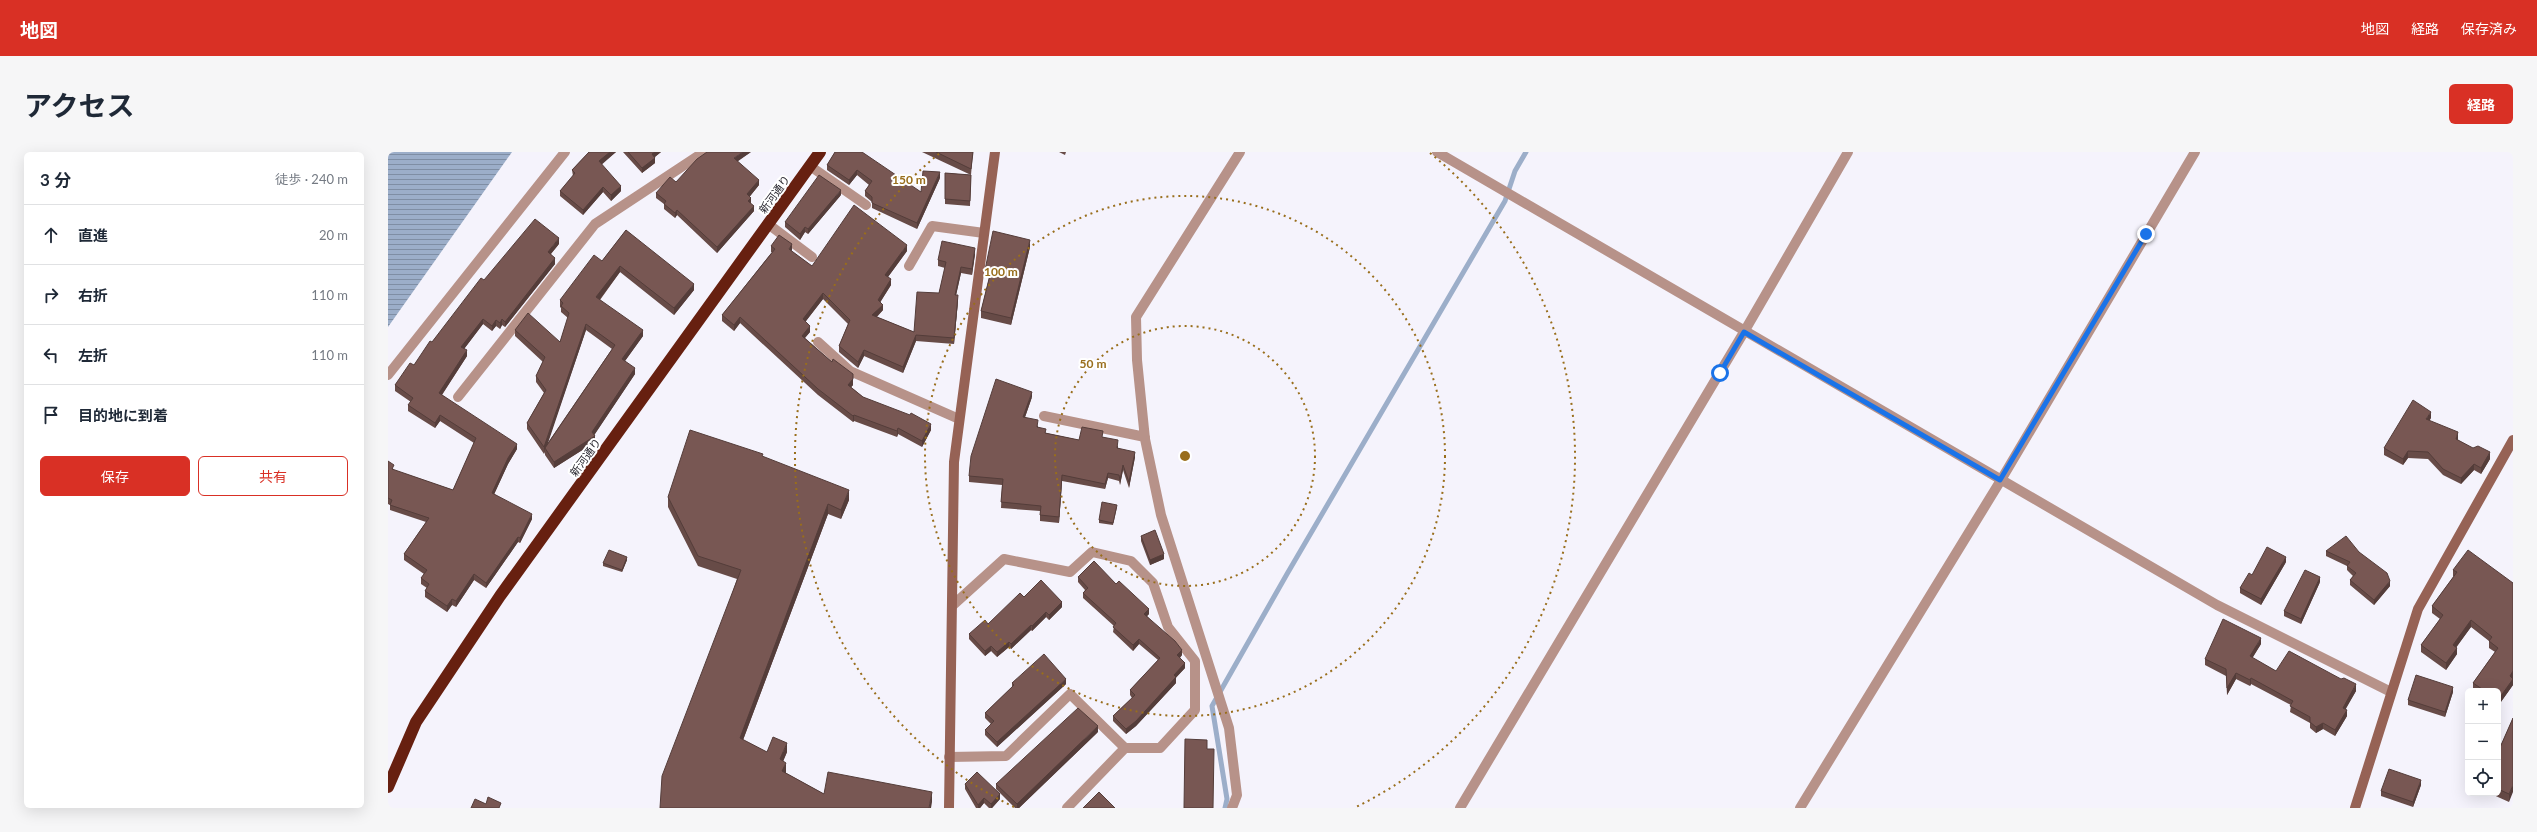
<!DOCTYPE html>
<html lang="ja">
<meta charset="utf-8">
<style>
body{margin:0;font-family:Lato,"Noto Sans JP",sans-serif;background:#f6f6f7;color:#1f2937}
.controls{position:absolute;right:12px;bottom:12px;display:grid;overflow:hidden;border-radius:6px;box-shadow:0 4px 16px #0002}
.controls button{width:36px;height:36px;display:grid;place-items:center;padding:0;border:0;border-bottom:1px solid #e0e1e3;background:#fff;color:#1f2937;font:20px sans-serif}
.stop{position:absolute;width:12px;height:12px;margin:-9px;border:3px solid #1a73e8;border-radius:50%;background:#fff}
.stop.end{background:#1a73e8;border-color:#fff;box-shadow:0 1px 4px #0008}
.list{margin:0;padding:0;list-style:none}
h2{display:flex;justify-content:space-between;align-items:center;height:52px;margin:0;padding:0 16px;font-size:17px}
h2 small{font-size:13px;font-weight:400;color:#747a83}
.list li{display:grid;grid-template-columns:26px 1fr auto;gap:12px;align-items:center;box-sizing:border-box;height:60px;padding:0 16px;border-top:1px solid #e0e1e3}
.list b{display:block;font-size:15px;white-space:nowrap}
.list em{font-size:13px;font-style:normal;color:#747a83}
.actions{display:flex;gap:8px;padding:12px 16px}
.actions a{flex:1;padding:9px 0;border:1px solid #d93025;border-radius:6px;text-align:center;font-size:14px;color:#d93025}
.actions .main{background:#d93025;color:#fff}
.icon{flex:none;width:22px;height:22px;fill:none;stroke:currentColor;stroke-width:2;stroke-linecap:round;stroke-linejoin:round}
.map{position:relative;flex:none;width:2125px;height:656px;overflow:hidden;border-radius:6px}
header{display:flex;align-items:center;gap:24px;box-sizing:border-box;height:56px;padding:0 20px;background:#d93025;color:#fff}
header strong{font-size:19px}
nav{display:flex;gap:22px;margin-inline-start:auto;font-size:14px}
.intro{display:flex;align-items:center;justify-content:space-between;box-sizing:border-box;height:96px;padding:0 24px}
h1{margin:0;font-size:28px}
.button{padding:10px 18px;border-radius:6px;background:#d93025;color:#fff;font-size:14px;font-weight:700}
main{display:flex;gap:24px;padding:0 24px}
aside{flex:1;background:#fff;border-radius:6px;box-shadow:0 4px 16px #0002}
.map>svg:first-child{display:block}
.water{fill:url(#water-rules)}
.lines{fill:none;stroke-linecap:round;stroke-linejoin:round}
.stream{stroke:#9caec9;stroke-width:5}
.street{stroke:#b79289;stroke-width:10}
.secondary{stroke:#966255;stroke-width:10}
.highway{stroke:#672010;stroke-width:12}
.wall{fill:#674b47;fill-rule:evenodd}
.shaded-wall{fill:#543d3a}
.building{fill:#785753;stroke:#543d3a}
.route{stroke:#1a73e8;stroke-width:5}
.ring{fill:none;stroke:#996e1c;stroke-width:2;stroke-dasharray:2 4}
.labels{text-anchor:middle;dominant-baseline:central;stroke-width:4;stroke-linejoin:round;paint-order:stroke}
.street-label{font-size:11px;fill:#29272f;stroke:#fff}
.centre{fill:#996e1c;stroke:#fff;stroke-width:2}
.ring-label{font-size:12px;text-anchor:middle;font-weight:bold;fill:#996e1c;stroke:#fff;stroke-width:4;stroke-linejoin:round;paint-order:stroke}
</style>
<header>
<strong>地図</strong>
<nav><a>地図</a><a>経路</a><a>保存済み</a></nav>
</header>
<div class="intro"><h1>アクセス</h1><a class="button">経路</a></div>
<main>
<aside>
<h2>3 分<small>徒歩 · 240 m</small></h2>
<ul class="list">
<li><svg class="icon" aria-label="ahead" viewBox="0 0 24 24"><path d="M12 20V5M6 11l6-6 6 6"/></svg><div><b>直進</b></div><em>20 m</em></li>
<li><svg class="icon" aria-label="right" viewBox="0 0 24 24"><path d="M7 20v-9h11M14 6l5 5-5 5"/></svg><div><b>右折</b></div><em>110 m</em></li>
<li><svg class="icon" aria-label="left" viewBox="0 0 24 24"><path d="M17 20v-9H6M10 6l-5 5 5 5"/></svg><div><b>左折</b></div><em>110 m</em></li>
<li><svg class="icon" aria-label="arrive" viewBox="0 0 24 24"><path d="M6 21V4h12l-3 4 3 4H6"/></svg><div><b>目的地に到着</b></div></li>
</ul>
<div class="actions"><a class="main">保存</a><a>共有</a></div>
</aside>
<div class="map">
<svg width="2125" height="656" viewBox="0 0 2125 656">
<defs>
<pattern id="water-rules" width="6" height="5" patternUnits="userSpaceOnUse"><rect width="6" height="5" fill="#9caec9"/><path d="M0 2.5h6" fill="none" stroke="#7f8ea4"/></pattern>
</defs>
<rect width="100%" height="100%" fill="#f5f3fc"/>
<path class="water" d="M 0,0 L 124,0 L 0,175 Z"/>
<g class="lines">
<path class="stream" d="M 837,656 L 839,647 L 824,554 L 899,422 L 1117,49 L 1127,19 L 1138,0"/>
<path class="street" d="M 1049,0 L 1829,453 L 2003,540
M 422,14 L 478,53
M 380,72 L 424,105
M 521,114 L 544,74 L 596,81
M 430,190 L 462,219 L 571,267
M 0,223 L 177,0
M 70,245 L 207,72 L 316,0
M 656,264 L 757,285
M 564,454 L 616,407 L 682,420 L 704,400 L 743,409 L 765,431 L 780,475 L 807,509 L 807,558 L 772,596 L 737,596 L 679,656
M 561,605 L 618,604 L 682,542 L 737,596
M 844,656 L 849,643 L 841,576 L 773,363 L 757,287 L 749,208 L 748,165 L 852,0
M 1072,656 L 1356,180 L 1460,0
M 1412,656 L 1613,328 L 1807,0"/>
<path class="secondary" d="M 561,656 L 566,310 L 607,0
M 1967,656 L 2030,457 L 2125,288"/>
<path class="highway" d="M 0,635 L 28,570 L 112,444 L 432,0"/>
</g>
<path class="wall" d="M 201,0 L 228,0 L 213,12 L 233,39 L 223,49 L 215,40 L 195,63 L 172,44 L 172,39 L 185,24 L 184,18 Z
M 235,0 L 273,0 L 267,5 L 267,11 L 254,21 Z
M 363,0 L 349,9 L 371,33 L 362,44 L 362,51 L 366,59 L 329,101 L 289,63 L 287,66 L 276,57 L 276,52 L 268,46 L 268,41 L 288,30 Z
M 447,0 L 533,40 L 552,26 L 529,77 L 484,56 L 484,50 L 477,44 L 477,39 L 481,33 L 469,23 L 461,33 L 439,18 L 439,13 Z
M 534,0 L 585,0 L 583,23 Z
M 671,0 L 678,0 L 677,3 Z
M 557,21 L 583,23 L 582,54 L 557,52 Z
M 453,43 L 420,82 L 417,80 L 412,88 L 397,75 L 397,70 Z
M 238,78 L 306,138 L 286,163 L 232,120 L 212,148 L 255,184 L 237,209 L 247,222 L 206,283 L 207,290 L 166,316 L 157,303 L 157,300 L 156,302 L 139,277 L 139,271 L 156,241 L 148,230 L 148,224 L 155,210 L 127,184 L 127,178 L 172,190 L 180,166 L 173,160 L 173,156 L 172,155 L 172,148 L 214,109 ZM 198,178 L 224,197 L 159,292 Z
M 171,92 L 163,102 L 167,112 L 117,175 L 114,173 L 112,177 L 108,174 L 104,179 L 95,172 L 76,197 L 79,204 L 54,243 L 129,297 L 120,312 L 106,342 L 144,367 L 132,391 L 130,390 L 98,436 L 86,428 L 68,455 L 64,453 L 59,460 L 37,445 L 37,439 L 39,436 L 33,432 L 33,426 L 36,422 L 16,408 L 16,402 L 38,370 L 2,358 L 2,353 L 0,352 L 0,309 L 6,318 L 65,338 L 86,291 L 52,269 L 47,276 L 20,259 L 20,253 L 23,250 L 7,239 L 7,233 L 26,213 L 44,190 L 96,128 Z
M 383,94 L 404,98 L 403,99 L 424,114 L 519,99 L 500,125 L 503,133 L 492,150 L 495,158 L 489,165 L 526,180 L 551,141 L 557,116 L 550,114 L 550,108 L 587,102 L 584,123 L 573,121 L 568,143 L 570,149 L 566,192 L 528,189 L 515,221 L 476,204 L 470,216 L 451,200 L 451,194 L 460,172 L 435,147 L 417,170 L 422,180 L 417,186 L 444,210 L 465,228 L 465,233 L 463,235 L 475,245 L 543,278 L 534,295 L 510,282 L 509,285 L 466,269 L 465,270 L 430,243 L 352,171 L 346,179 L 334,169 L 334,163 L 384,100 L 383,100 Z
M 642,95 L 623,173 L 593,166 L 593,159 L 601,126 L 597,125 L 597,118 Z
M 644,245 L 637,265 L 650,274 L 650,275 L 658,281 L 691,288 L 715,285 L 730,294 L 730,296 L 747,305 L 741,336 L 735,318 L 732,333 L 731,329 L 720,326 L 717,337 L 674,329 L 671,371 L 652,369 L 652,359 L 613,356 L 614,333 L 581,330 L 581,324 Z
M 2043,266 L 2041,269 L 2070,287 L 2070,288 L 2102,307 L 2093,322 L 2086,318 L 2073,332 L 2055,323 L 2040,307 L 2020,306 L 2015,313 L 1996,303 L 1996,296 Z
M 375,305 L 461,348 L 453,367 L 440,362 L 355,588 L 379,600 L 399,600 L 395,609 L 398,620 L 398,621 L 436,642 L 544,650 L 272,656 L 349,427 L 310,414 L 280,355 L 280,345 Z
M 729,355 L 725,373 L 711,371 L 711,368 Z
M 753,384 L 776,407 L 762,413 L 753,389 Z
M 1938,399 L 1971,400 L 2002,434 L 1986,453 L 1962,433 L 1962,428 L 1965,424 L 1959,418 L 1959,414 L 1938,404 Z
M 239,408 L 234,420 L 215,414 L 215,411 Z
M 1898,410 L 1873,453 L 1852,441 L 1852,436 L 1864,423 Z
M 2065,418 L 2125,431 L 2125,533 L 2110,554 L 2110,539 L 2088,539 L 2085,537 L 2085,531 L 2107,500 L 2101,496 L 2101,489 L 2083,475 L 2068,495 L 2069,502 L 2058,518 L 2033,500 L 2033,493 L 2052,467 L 2044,461 L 2044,454 L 2066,424 L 2065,424 Z
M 690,425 L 728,432 L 761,462 L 759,464 L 794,503 L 792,506 L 797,516 L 788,525 L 788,531 L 748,574 L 738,582 L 725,569 L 725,564 L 744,546 L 742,543 L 742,538 L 770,508 L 751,492 L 745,499 L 725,480 L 726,474 L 695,446 L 695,441 L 697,438 L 690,430 Z
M 1932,430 L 1913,472 L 1896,464 L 1896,459 Z
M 636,445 L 674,455 L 661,468 L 658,465 L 644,479 L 643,478 L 623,497 L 621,495 L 609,505 L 603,499 L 597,504 L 581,487 L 581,482 L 600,472 Z
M 1873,492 L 1864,506 L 1888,519 L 1968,539 L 1957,557 L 1959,564 L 1947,584 L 1935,577 L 1928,581 L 1922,576 L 1922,571 L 1902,560 L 1903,553 L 1863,532 L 1862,534 L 1848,527 L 1839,543 L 1838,524 L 1817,513 L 1817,507 Z
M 624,531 L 678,532 L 609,595 L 597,583 L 597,578 L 603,572 L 597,566 L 597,561 L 624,535 Z
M 2065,540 L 2057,565 L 2020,553 L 2020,548 Z
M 2125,566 L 2121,650 L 2101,641 L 2110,641 L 2110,600 Z
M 710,580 L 631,656 L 627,656 L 608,637 L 608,632 Z
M 577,632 L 612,647 L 604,656 L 601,656 L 596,651 L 592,656 L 588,656 L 577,637 Z
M 2033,633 L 2025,655 L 1993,644 L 1993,639 Z"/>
<path class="shaded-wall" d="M 222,0 L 228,0 L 211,15 L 211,9 Z
M 267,0 L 273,0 L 264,7 L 264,2 Z
M 355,0 L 363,0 L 346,12 L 346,6 Z
M 267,6 L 267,11 L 254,21 L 254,16 Z
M 469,18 L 469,23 L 461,33 L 461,28 Z
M 552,20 L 552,26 L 529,77 L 529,71 Z
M 371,28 L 371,33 L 359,48 L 359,42 Z
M 233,34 L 233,39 L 223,49 L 223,43 Z
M 215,35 L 215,40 L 195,63 L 195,58 Z
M 453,38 L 453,43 L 420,82 L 420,77 Z
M 363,46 L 363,51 L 360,54 L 360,49 Z
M 366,54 L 366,59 L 329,101 L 329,95 Z
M 289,58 L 289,63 L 287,66 L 287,61 Z
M 417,75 L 417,80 L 412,88 L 412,82 Z
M 171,86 L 171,92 L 160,105 L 160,100 Z
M 642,88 L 642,95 L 623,173 L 623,166 Z
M 404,92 L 404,98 L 401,103 L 401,97 Z
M 519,93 L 519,99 L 497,129 L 497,123 Z
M 587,96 L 587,102 L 584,123 L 584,117 Z
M 167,106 L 167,112 L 117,175 L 117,170 Z
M 232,114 L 232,120 L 208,152 L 208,145 Z
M 573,115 L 573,121 L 567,148 L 567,143 Z
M 503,127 L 503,133 L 490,154 L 490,148 Z
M 306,132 L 306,138 L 286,163 L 286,156 Z
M 435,141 L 435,147 L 415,173 L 415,167 Z
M 570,143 L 570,149 L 566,192 L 566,186 Z
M 495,153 L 495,158 L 484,169 L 484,163 Z
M 352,165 L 352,171 L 346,179 L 346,173 Z
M 95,167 L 95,172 L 73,201 L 73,195 Z
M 114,167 L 114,173 L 112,177 L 112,171 Z
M 108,168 L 108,174 L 104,179 L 104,174 Z
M 198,172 L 198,178 L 158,297 L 157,296 L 156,302 L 156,295 Z
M 422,174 L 422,180 L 414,189 L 414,184 Z
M 255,178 L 255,184 L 234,213 L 234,207 Z
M 528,183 L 528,189 L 515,221 L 515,215 Z
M 79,198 L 79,204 L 51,247 L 51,241 Z
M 476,198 L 476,204 L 470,216 L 470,210 Z
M 247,216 L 247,222 L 205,285 L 207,284 L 207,290 L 166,316 L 166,310 L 204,280 Z
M 465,222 L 465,233 L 460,239 L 460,233 Z
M 644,240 L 644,245 L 635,271 L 635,265 Z
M 2043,260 L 2043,266 L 2038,274 L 2038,267 Z
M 52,263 L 52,269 L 47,276 L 47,271 Z
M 466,263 L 466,269 L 465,270 L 465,264 Z
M 543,272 L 543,278 L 534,295 L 534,289 Z
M 510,276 L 510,282 L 509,285 L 509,279 Z
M 2070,280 L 2070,287 L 2068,293 L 2068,287 Z
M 129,292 L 129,297 L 120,312 L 104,347 L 104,341 L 120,306 Z
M 2020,299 L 2020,306 L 2015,313 L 2015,307 Z
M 747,300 L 747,305 L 741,336 L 741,330 Z
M 2102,300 L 2102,307 L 2093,322 L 2093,316 Z
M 2086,312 L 2086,318 L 2073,332 L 2073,326 Z
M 735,313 L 735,318 L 732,333 L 732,328 Z
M 720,321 L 720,326 L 717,337 L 717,332 Z
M 674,323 L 674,329 L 671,371 L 671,365 Z
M 461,338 L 461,348 L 453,367 L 453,358 Z
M 440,352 L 440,362 L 352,596 L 352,586 Z
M 144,362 L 144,367 L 132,391 L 132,386 Z
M 130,385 L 130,390 L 98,436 L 98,431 Z
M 776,402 L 776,407 L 762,413 L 762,408 Z
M 239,405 L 239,408 L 234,420 L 234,418 Z
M 1898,405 L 1898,410 L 1873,453 L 1873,447 Z
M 86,422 L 86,428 L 68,455 L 68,449 Z
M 1932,425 L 1932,430 L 1913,472 L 1913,467 Z
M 2002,429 L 2002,434 L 1986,453 L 1986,448 Z
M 64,447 L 64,453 L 59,460 L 59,454 Z
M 674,450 L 674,455 L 661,468 L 661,463 Z
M 761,457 L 761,462 L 756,467 L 756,462 Z
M 658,460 L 658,465 L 644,479 L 644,474 Z
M 2083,468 L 2083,475 L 2065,500 L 2065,493 Z
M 643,473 L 643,478 L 623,497 L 623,492 Z
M 1873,486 L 1873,492 L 1862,510 L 1862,504 Z
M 751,487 L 751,492 L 745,499 L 745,493 Z
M 621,490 L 621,495 L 609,505 L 609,500 Z
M 603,494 L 603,499 L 597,504 L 597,499 Z
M 2069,496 L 2069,502 L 2058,518 L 2058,511 Z
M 794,498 L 794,503 L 789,508 L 789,503 Z
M 797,511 L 797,516 L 786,528 L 786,523 Z
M 2125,519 L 2125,526 L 2122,530 L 2122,524 Z
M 1848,521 L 1848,527 L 1839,543 L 1839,536 Z
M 788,525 L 788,531 L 748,574 L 738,582 L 738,577 Z
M 1863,526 L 1863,532 L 1862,534 L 1862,528 Z
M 678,527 L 678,532 L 609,595 L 609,590 Z
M 2125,527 L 2125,533 L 2110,554 L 2110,548 Z
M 1968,532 L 1968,539 L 1955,562 L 1955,556 Z
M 2065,535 L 2065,540 L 2057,565 L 2057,560 Z
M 1959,558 L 1959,564 L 1947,584 L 1947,578 Z
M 1935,571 L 1935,577 L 1928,581 L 1928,575 Z
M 710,574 L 710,580 L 631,656 L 629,656 L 629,652 Z
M 399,591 L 399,600 L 392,617 L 392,607 Z
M 398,611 L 398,620 L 394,629 L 394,619 Z
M 2033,628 L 2033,633 L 2025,655 L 2025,650 Z
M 2125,633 L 2125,640 L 2121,650 L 2121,642 Z
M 544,640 L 544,650 L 543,656 L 541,656 Z
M 612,642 L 612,647 L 604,656 L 603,656 L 603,652 Z
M 596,646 L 596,651 L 592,656 L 590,656 L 590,653 Z"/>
<path class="building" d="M 201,0 L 222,0 L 211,9 L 233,34 L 223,43 L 215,35 L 195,58 L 172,39 L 187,21 L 184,18 Z
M 240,0 L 267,0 L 264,2 L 267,6 L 254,16 Z
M 319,0 L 355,0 L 346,6 L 371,28 L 359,42 L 363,46 L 360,49 L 366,54 L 329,95 L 289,58 L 287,61 L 276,52 L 278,49 L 268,41 L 282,25 L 288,30 L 309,7 Z
M 447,0 L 474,0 L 533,40 L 535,19 L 552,20 L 529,71 L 484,51 L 484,45 L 477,39 L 484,29 L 469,18 L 461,28 L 439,13 Z
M 548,0 L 585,0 L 583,17 Z
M 557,21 L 583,23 L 582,49 L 557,47 Z
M 431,23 L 453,38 L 420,77 L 417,75 L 412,82 L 397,70 Z
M 466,53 L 519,93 L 497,123 L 503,127 L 490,148 L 495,153 L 484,163 L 526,180 L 529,140 L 551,141 L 558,110 L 550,108 L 554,89 L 587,96 L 584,117 L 573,115 L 567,143 L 570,143 L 566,186 L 528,183 L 515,215 L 476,198 L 470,210 L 451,194 L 462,168 L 435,141 L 415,167 L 422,174 L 414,184 L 444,210 L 445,207 L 465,222 L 465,227 L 460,233 L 475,245 L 522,263 L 523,261 L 543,272 L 534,289 L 510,276 L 509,279 L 466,263 L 465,264 L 430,237 L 352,165 L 346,173 L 334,163 L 387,97 L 383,94 L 391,83 L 404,92 L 401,97 L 424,114 Z
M 147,67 L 171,86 L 160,100 L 167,106 L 117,170 L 114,167 L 112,171 L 108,168 L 104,174 L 95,167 L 73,195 L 79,198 L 51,241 L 129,292 L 120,306 L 104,341 L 144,362 L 132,386 L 130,385 L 98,431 L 86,422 L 68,449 L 64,447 L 59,454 L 37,439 L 41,432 L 33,426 L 39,418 L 16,402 L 41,366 L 2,353 L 4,348 L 0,346 L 0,309 L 6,313 L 4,317 L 65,338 L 88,286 L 52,263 L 47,271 L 20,253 L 25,246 L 7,233 L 22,211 L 26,213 L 42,189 L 44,190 L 93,126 L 96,128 Z
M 238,78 L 306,132 L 286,156 L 232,114 L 208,145 L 255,178 L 234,207 L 247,216 L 204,280 L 207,284 L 166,310 L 157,296 L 227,193 L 198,172 L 156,295 L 139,271 L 158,238 L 148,224 L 157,205 L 127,178 L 140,161 L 172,190 L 181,161 L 173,154 L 175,151 L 172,148 L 206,103 L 214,109 Z
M 605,79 L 642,88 L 623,166 L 593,159 L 603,119 L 597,118 Z
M 608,227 L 644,240 L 635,265 L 650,268 L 649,275 L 658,277 L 657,281 L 691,288 L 694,275 L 715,279 L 714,285 L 730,288 L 729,296 L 747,300 L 741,330 L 735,313 L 732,328 L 731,323 L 720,321 L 717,332 L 674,323 L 671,365 L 652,363 L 653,354 L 613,350 L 615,327 L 581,324 L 583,304 Z
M 2025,248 L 2043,260 L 2038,267 L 2070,280 L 2068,287 L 2085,296 L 2090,294 L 2102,300 L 2093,316 L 2086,312 L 2073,326 L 2055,317 L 2040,300 L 2020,299 L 2015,307 L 1996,296 Z
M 302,278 L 375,302 L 374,304 L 461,338 L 453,358 L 440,352 L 352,586 L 379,600 L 385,585 L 399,591 L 392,607 L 398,611 L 394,619 L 436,642 L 440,620 L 544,640 L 541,656 L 272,656 L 274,624 L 353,418 L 310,404 L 280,345 Z
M 714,350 L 729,353 L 725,371 L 711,368 Z
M 767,378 L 776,402 L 762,408 L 753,384 Z
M 1958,384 L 1971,400 L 1999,421 L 2002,429 L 1986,448 L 1962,428 L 1968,421 L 1959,414 L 1962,410 L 1938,399 Z
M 1879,395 L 1898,405 L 1873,447 L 1852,436 L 1861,421 L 1864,423 Z
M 221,398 L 239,405 L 234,418 L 215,411 Z
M 2080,398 L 2125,431 L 2125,519 L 2122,524 L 2125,527 L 2110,548 L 2110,539 L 2097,539 L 2085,531 L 2110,496 L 2101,489 L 2104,485 L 2083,468 L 2065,493 L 2069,496 L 2058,511 L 2033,493 L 2055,463 L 2044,454 L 2069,420 L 2065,418 Z
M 706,409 L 728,432 L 731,429 L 761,457 L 756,462 L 787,489 L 794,498 L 789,503 L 797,511 L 786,523 L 788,525 L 748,569 L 738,577 L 725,564 L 747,543 L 742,538 L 772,506 L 751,487 L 745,493 L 725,475 L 728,471 L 695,441 L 700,436 L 690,425 Z
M 1917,418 L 1932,425 L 1913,467 L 1896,459 Z
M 653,428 L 674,450 L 661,463 L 658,460 L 644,474 L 643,473 L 623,492 L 621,490 L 609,500 L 603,494 L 597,499 L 581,482 L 597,468 L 600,472 L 632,441 L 636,445 Z
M 1835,467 L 1873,486 L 1862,504 L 1888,519 L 1901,499 L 1953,527 L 1956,526 L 1968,532 L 1955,556 L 1959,558 L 1947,578 L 1935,571 L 1928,575 L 1922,570 L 1922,565 L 1902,554 L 1905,549 L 1863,526 L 1862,528 L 1848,521 L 1839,536 L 1838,517 L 1817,507 Z
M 656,502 L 678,527 L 609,590 L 597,578 L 606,569 L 597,561 L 626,533 L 624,531 Z
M 2028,523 L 2065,535 L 2057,560 L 2020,548 Z
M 690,556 L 710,574 L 629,652 L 608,632 Z
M 2125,566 L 2125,633 L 2121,642 L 2110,637 L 2110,600 Z
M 797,587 L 819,588 L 819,597 L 826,597 L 825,656 L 796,656 Z
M 2001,617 L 2033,628 L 2025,650 L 1993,639 Z
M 589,620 L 612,642 L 603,652 L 596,646 L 590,653 L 577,632 Z
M 711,640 L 727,656 L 695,656 Z
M 100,645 L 113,651 L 111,656 L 83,656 L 87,647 L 98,652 Z"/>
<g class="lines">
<path class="route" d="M 1332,221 L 1356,180 L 1612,328 L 1758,82"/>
</g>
<g class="ring">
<circle cx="797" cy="304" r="130"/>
<circle cx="797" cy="304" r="260"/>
<path d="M626 655A390 390 0 0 1 552 1M1042 1A390 390 0 0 1 968 655"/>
</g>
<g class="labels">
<g class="street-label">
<text transform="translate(386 42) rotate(-54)">新河通り</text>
<text transform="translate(197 305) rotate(-54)">新河通り</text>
</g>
</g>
<circle cx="797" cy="304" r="6" class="centre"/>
<g class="ring-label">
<text x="521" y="32">150 m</text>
<text x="613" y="124">100 m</text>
<text x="705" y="216">50 m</text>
</g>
</svg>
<div class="controls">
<button>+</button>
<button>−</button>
<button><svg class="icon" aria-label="locate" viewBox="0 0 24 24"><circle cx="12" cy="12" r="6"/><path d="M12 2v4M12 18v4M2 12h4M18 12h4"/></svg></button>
</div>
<div class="stop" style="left:1332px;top:221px"></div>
<div class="stop end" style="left:1758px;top:82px"></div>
</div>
</main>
